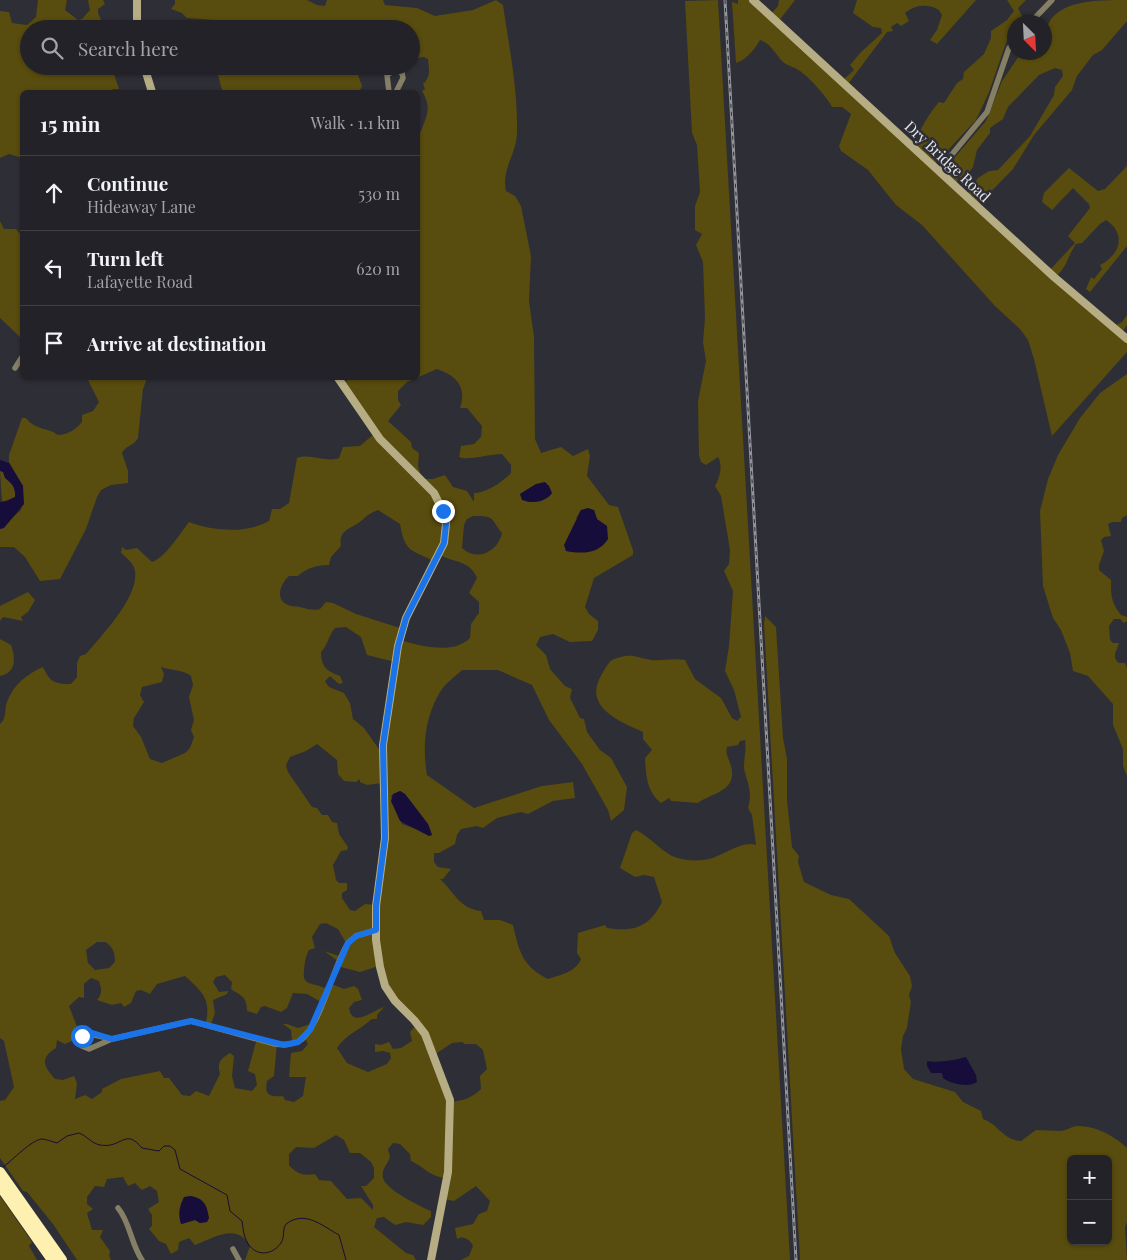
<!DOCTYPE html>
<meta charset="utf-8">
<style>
body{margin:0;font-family:"Playfair Display",serif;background:#2a2a30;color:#f1f3f6}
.controls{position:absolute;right:15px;bottom:15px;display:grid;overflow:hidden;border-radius:8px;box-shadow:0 1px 4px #0004}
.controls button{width:45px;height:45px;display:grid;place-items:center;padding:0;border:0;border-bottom:1px solid #3f3f45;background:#222228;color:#f1f3f6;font:25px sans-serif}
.compass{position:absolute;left:1007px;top:15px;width:45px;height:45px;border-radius:50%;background:#222228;box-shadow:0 1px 4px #0004;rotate:156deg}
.stop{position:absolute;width:15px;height:15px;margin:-11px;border:4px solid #1a73e8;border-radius:50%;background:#fff}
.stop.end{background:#1a73e8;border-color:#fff;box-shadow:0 1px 5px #0008}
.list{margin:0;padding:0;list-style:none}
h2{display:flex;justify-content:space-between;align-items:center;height:65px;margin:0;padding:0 20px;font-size:21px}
h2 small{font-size:16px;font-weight:400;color:#a2a4a8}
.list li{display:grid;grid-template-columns:32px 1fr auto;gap:15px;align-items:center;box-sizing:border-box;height:75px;padding:0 20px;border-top:1px solid #3f3f45}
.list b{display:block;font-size:19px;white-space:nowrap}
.list p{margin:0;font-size:16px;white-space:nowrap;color:#a2a4a8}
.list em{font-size:16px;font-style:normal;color:#a2a4a8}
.icon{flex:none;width:28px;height:28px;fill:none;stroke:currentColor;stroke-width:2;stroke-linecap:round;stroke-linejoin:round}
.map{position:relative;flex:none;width:1127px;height:1260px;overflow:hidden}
.search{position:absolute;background:#222228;box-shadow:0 1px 4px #0004;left:20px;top:20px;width:400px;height:55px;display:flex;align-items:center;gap:12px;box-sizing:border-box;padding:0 18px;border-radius:28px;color:#a2a4a8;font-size:19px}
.panel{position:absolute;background:#222228;box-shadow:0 1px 4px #0004;left:20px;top:90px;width:400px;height:290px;border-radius:8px}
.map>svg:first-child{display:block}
.green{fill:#584c0e;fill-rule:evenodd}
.water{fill:#170d3a}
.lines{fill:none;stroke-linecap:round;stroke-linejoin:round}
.stream{stroke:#170d3a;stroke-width:1}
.street{stroke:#857f66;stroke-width:5.5}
.secondary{stroke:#b6ad84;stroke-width:8}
.highway{stroke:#fef0b0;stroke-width:10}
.rail-casing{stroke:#93939a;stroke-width:3}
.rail{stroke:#2e2e36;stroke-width:1;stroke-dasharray:4;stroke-linecap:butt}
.route{stroke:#1a73e8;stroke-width:6}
.labels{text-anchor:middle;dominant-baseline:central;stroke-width:5;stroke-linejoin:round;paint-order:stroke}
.street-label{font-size:15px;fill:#e7e7ed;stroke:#2e2e36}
</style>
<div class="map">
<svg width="1127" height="1260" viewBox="0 0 1127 1260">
<rect width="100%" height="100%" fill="#2e2e36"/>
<path class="green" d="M 38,0 L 67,0 L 65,10 L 78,20 L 82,19 L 90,10 L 88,0 L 103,0 L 105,4 L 98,9 L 98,13 L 105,29 L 29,29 L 29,66 L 114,66 L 114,74 L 119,89 L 113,89 L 109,92 L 22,92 L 22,158 L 9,154 L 0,158 L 0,11 L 9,12 L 12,23 L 27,25 L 36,17 Z
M 175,0 L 307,0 L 317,5 L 325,6 L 327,0 L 383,0 L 385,5 L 417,8 L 435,16 L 473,10 L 496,0 L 503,5 C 509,46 518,90 517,132 C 517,154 501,169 506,191 L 515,196 L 521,206 L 531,256 L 529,301 L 534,337 L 535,439 L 541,453 L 561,447 L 573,456 L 588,449 L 590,456 L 587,476 L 609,505 L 618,507 L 633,550 L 633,555 L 594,578 L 585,607 L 589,614 L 598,621 L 598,630 L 592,641 L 570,642 L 553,634 L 540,637 L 536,645 L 546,655 L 550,669 L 565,686 L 572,689 L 570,698 L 580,718 L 584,719 L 587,732 L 600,750 L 611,758 L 627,787 L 624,810 L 611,821 L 608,810 L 582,764 L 549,720 L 532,685 L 498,670 L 462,670 C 456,676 447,682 442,689 C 425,715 422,745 427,775 L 474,808 L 542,786 L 573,782 L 575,798 L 553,801 L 528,814 L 521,812 L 497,818 L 483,828 L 477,826 L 461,829 L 457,835 L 455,844 L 439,853 L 434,853 L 434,862 L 438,867 L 451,869 L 443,879 L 440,879 C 454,892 460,909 481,911 L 484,920 L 500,920 L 513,925 C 519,951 522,966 548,979 C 560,975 576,972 581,959 L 577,953 L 578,933 L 605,925 L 607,928 C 633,932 649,928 662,902 L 654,877 L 644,875 L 635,877 L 620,868 L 632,833 L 636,830 C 651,837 664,855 678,858 C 686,861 701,861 709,859 C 724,855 743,840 756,845 L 752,815 L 748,808 C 752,794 749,786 745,773 C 742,764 747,752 745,740 L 740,741 L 738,745 L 727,747 C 725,754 729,759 731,766 C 738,792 710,793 698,803 L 671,801 L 669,798 L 661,803 C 647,792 646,776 645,758 L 652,750 L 643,739 L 643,732 C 618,721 582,706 602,674 C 606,667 609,660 617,658 C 633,653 637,658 651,660 C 663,661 673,658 685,660 L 695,679 L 721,698 L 732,718 L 737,721 L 741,717 L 734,690 L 725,671 L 729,646 L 733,591 L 724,571 L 729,564 L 730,550 L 721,496 L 715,486 C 720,477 723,466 718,457 L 706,465 L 701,462 L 699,455 L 698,401 L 706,361 L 703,342 L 705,318 L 703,262 L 696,245 L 702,234 L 695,230 L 695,206 L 700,192 L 697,145 L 692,133 L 685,1 L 718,0 L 790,1260 L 461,1260 L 469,1256 L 473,1246 C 470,1239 463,1235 457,1239 L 455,1228 L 473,1224 L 479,1214 L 487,1211 L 490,1201 L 476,1186 L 454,1201 L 443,1199 L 445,1178 C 429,1176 426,1168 411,1161 L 410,1154 L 400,1144 L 393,1143 L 388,1149 C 388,1152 390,1154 390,1157 C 388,1164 381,1169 383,1178 C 386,1190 420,1206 431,1211 L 431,1217 L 423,1225 L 406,1222 L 395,1225 L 384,1217 L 377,1218 L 374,1227 L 406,1253 L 413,1255 L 416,1260 L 245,1260 L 250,1246 C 237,1222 214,1238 195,1245 L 189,1238 L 179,1242 L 178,1250 L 171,1254 L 166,1244 L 159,1241 L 149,1229 L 152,1226 L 152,1215 L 148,1209 L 159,1202 L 157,1191 L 150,1186 L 142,1190 L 135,1183 L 128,1186 L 123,1177 L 107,1179 L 104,1187 L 95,1186 L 87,1197 L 87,1204 L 93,1209 L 87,1213 L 92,1230 L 103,1230 L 100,1237 L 110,1251 L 109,1256 L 111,1260 L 77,1260 L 53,1224 L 27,1192 L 23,1191 L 0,1158 L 0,1101 L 5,1100 L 14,1087 L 4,1041 L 0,1038 L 0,724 C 7,718 4,710 7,702 C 13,685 27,674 43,667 C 50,682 54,684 71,684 L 77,677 L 77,663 L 80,656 L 86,654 C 102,635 139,597 135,571 C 134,564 127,558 121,553 L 122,547 L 126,550 L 137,548 L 152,562 C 165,558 181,532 189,522 C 213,531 246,534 269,521 L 272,509 L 280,509 L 289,503 L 297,458 C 311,453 326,463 339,458 L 343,447 L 360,446 L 375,433 L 342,383 L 353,378 L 418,378 L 418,139 C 424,120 434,110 422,91 L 425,89 L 423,84 C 431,78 429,68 428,59 L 424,57 L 411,59 L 411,29 L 231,29 L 228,21 L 187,18 L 182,13 L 171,9 L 175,4 ZM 437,369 C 457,376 467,387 460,408 L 467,408 L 482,426 L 481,437 L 474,444 L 461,446 L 459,457 C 468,461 490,454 502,454 L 511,465 L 511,473 C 504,481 485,494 474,493 L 474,502 L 467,491 L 453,487 L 445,475 L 433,479 L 422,479 L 418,466 L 419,453 L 412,448 L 411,442 L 388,421 L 401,405 L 398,400 L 398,391 L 407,382 ZM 537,484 L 552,493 L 541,501 L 528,502 L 520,494 ZM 378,510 L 400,524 C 405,554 412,549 435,562 L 440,555 C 454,563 470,560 477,578 L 469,593 L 479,602 L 479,613 L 471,624 L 470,638 C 453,655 421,646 400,640 L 403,629 L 356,614 L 333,603 L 326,602 L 320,609 C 312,611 308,609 300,607 C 297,606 292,607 288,605 C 274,599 281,583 289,576 L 298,576 C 306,568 318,565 329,565 L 331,557 L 341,546 C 338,529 352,529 361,521 C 367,516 370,513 378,510 ZM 581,510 L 594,510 L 597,519 L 576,518 ZM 473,516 C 496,515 491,520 502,533 C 498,552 477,562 462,548 L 464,525 L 467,519 ZM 346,627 L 361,637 L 367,655 L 395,662 L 381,752 L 364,728 L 353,719 L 350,703 L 344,693 L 329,687 L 325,681 L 330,676 L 339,684 L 343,683 L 340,676 C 327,671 321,667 321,652 C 328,645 328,636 335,628 ZM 161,667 C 172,671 182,669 191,676 L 193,685 L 189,697 L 194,720 L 191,730 L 194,737 L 190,748 L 185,753 L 162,763 L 150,759 L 141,737 L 133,726 L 134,718 L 144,702 L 140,695 L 142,687 L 162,682 L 164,674 ZM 317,744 L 337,760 L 338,774 L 344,781 L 356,782 L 360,779 L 360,782 L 367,785 L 382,783 L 384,860 L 376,905 L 365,904 L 355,911 L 350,910 L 342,898 L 342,893 L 347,890 L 347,883 L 339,883 L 336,880 L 333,865 L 341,851 L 347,850 L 348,847 L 339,834 L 337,823 L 332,822 L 328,815 L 322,815 L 317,808 L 312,807 L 288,772 L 286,765 L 290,757 L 306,751 ZM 400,791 L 405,794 L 428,824 L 432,835 L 402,824 L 391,796 ZM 326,923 L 338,929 L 346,943 L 339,956 L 324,951 L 338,961 L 337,966 L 360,972 L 379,966 L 395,1002 L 417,1024 L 410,1032 L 412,1041 L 401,1048 L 393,1049 L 389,1042 L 381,1045 L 375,1044 L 375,1052 L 383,1051 L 390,1053 L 391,1058 L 387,1064 L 368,1072 L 347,1063 L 337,1048 C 345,1035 361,1029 372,1019 L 377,1019 L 377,1015 L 384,1007 C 374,1010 352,1029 349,1008 L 354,1002 L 362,1000 L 358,989 L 354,986 L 344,989 L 329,983 L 325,988 C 313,982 302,987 304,970 C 305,962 305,958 309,950 L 315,948 L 312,937 L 320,924 ZM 97,942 L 106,942 C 113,948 115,952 115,962 L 109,968 L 95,970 L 88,963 L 86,950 ZM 225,975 L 232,982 L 231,989 C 240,996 247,995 247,1011 L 257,1014 L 261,1007 L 265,1006 L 281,1012 L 287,1008 L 293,993 L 307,994 L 321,1002 L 311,1024 L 298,1028 L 287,1024 L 283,1024 L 291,1030 L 292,1041 L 304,1036 L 308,1044 L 302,1051 L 291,1053 L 289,1077 L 306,1077 L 303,1096 L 294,1102 L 285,1100 L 283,1096 C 270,1097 264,1095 267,1081 L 274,1076 L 277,1043 L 257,1038 L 248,1071 L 255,1074 L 257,1085 L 252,1091 L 235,1088 L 232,1076 L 234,1056 L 230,1053 C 220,1059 217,1063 220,1074 L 209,1096 L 196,1091 L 190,1096 L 182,1095 L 169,1078 L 164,1078 L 160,1071 L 121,1079 L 102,1089 L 102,1092 L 92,1099 L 85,1095 L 75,1099 L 77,1083 L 74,1076 L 63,1080 L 55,1079 C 43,1066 40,1058 56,1048 L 57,1040 L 65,1044 L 81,1037 L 69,1006 L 79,997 L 84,998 L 84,984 L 91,978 L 99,981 C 101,988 103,993 97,1000 L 112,1005 L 121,1003 L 124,1007 L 131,1003 L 136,991 L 141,990 L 150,994 L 157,984 L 185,976 C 202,992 211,998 206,1022 L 211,1024 L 215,1013 L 213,1000 L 227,994 L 228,991 L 219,992 L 213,982 L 216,977 ZM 462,1042 L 465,1044 L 476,1044 L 483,1050 L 487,1069 L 480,1076 L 481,1089 C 472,1098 464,1100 451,1102 L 434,1055 L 452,1043 ZM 336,1135 L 344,1140 L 350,1153 L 360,1153 L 371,1162 L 374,1168 L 374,1178 L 366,1186 L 361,1186 L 373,1205 L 373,1210 L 361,1198 L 347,1199 L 331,1181 L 319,1180 L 315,1174 C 303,1176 297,1174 289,1165 L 289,1154 L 296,1147 L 314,1148 ZM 190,1196 C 204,1198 205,1205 209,1218 L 206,1222 L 200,1223 L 195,1220 L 182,1224 Z
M 738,0 L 754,0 L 770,15 L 778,6 L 779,0 L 795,0 L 778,22 L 843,80 L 854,70 L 850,65 L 861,52 L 882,33 L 881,28 L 873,27 L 853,13 L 857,0 L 976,0 L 937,44 L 930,40 L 937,30 L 942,15 L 939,10 C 928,3 914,5 905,13 L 909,21 L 901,26 L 897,23 L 891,27 L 893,31 L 887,32 L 848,84 L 913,146 C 919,140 918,136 921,129 C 926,119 932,110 939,102 L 944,103 L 957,83 L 963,79 L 964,72 L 984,54 L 991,38 L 991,31 L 1007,20 L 1014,11 L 1007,0 L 1026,0 L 1018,8 L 1024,20 L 1022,22 L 1014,22 L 1014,32 L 1006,43 L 989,92 L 976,120 L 934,165 L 942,172 L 986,121 L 1002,81 L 1021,53 L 1044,52 L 1045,45 L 1052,37 L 1047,27 C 1057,0 1096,0 1127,0 L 1127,21 L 1102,50 L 1093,55 L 1077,76 L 1072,90 L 1034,135 L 1013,169 L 978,205 L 1048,272 L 1075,243 L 1068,236 L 1090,208 L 1089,204 L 1073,188 L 1052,210 L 1042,202 L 1044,193 L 1069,168 L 1098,191 L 1105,189 L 1127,166 L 1127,246 L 1090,292 L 1086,289 L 1091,277 L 1094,279 L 1102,269 L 1100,265 C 1120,255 1127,234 1106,220 L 1100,224 L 1082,243 L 1076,244 C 1066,259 1069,264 1055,278 L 1114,326 L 1122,322 L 1127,315 L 1127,325 L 1121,334 L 1127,339 L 1127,352 L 1052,436 L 1034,359 L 1028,340 L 1020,329 L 995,306 L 922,225 L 896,205 L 868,170 L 841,151 L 839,146 L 851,114 L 842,107 L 832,107 C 827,97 810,78 800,71 C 795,67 787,66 783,62 C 775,54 771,43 760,40 C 755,49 746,60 736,63 L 732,2 L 738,4 ZM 1055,68 L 1062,70 L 1063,76 L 1055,87 L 1054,95 L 1030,136 L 998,170 L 989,171 L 978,178 L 966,195 L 954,184 L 968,174 L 973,167 L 977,150 L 990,133 L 990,128 L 1003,119 L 1008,107 L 1039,75 Z
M 205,66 L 365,66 L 358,75 L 362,86 L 359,92 L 219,92 L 222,90 L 218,75 L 203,74 L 199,68 Z
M 0,221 L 4,229 L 16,229 L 22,236 L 22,344 L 19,336 L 0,318 Z
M 1127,374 L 1127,515 L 1122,518 L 1121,522 L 1112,522 L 1108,524 L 1111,536 L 1104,537 L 1101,540 L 1104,551 L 1099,565 L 1099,570 L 1111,580 C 1111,595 1111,602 1121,615 L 1127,617 L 1127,621 L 1124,623 L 1120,619 L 1114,619 L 1109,626 L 1110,640 L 1113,643 L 1119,643 C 1117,651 1111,657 1119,663 L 1125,663 L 1127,668 L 1127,776 L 1123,766 L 1123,749 L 1113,725 L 1113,704 L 1088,676 L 1073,671 L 1070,653 L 1061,630 L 1053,618 L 1043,586 L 1040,511 L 1048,479 L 1058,455 L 1080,418 L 1100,393 Z
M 87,378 L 147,378 L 143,389 L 138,438 C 134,446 126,445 122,453 L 128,471 L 128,483 L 111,485 L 101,490 L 97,497 L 86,529 L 60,579 L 40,581 L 25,557 L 14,547 L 0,547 L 0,529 L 21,510 L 23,486 L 9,462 L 9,455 L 22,418 L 26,418 C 36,431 48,427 58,435 C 69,434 75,430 82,422 L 82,415 L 93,411 L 99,402 Z
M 0,471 L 4,472 L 5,478 C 12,483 16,488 15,497 L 2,502 Z
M 28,592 L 35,600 L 28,612 L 21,617 L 23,621 L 3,617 L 0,621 L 0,606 Z
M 765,616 L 776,627 L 783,738 L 787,759 L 787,800 L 792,847 L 799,856 L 798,862 L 804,882 L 831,895 L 849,899 L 889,936 L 895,953 L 910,976 L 912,986 L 909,995 L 911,1002 L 907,1028 L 903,1036 L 901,1049 L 904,1069 L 913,1079 L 955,1092 L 963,1102 L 981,1111 L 983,1119 C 998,1124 1003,1140 1021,1141 L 1036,1130 C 1044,1130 1052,1131 1060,1131 C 1066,1131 1072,1126 1078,1126 C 1097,1126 1114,1136 1127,1148 L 1127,1222 L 1125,1227 L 1127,1260 L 800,1260 L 764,624 ZM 1071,1159 L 1108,1159 L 1108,1241 L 1071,1241 Z
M 0,639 L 11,645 C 16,659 16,673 0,676 Z
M 0,1196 L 32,1242 L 29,1246 L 37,1260 L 0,1260 Z"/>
<path class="water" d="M 0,460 L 9,463 L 23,486 L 24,504 L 4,528 L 0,529 L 0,502 L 7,501 L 15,497 C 16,488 12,483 5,478 L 3,472 L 0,471 Z
M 545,482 L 549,486 L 552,493 C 546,502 532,504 522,500 L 520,494 L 536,484 Z
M 588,508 L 594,510 L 597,519 L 607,526 L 608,539 C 599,554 582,554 566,551 L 564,545 L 581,510 Z
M 400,791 L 405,794 L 428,824 L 432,835 L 429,836 L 400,821 L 391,801 L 393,794 Z
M 966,1057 L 976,1075 L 977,1082 C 969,1088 951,1084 943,1078 L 942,1073 L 931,1073 L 927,1066 L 927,1061 C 938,1063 956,1060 966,1057 Z
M 190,1196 C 204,1198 207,1205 209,1218 L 207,1222 L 200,1223 L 195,1220 L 181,1224 C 178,1214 179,1207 184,1197 Z"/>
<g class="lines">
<path class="stream" d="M 3,1167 C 13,1160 31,1140 42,1139 C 46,1139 53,1142 57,1143 L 67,1136 L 79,1133 C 87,1136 91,1143 100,1145 C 122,1149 125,1127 142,1148 L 159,1151 L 164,1146 L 170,1146 L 175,1150 L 180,1169 L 227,1195 L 230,1211 L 242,1221 C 243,1226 243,1232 245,1237 C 251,1256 270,1258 281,1243 C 285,1237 282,1230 286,1224 C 305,1210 321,1225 339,1235 L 346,1260"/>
<path class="street" d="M 1031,22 L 1052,0
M 389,92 L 387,75 L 395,70 L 402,73 L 403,78 L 396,92
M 940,171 L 944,164 L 987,112 L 1009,48 L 1014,41
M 15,368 L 22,357
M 112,1039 L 86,1033 C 80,1035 78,1041 82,1046 L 89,1049 L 112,1039 L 191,1021 L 275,1044 C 283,1045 290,1045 298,1042 C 320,1030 333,966 348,943 L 356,936 L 376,930
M 118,1208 C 130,1222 131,1244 142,1260
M 233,1249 L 239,1260"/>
<path class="secondary" d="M 753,0 L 1054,277 L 1127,339
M 137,29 L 137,0
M 144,66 L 152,92
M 338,378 L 380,439 L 434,493 L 443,511 L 446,524 L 444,543 L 406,618 L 398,646 L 383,745 L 385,838 L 376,906 L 376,940 L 380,967 L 385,986 L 395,1001 L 414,1020 L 425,1034 L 450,1100 L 448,1172 L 431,1260"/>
<path class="highway" d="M 0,1172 L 62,1260
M 0,1186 L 52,1260"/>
<defs>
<path id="rail" d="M 725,0 L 796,1260"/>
</defs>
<use href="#rail" class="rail-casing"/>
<use href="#rail" class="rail"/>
</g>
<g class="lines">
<path class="route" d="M 82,1036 L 89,1032 L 112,1039 L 191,1021 L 284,1045 L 298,1042 L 310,1030 L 348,943 L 356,936 L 376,930 L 376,906 L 385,838 L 383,745 L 398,646 L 406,618 L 444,543 L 446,524 L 443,511"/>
</g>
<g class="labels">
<g class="street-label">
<text transform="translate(948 161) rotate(43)">Dry Bridge Road</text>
</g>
</g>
</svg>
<div class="controls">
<button>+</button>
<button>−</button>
</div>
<svg class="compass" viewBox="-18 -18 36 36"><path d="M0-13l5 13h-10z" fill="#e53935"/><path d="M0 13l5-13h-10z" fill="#a2a4a8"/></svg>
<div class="stop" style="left:82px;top:1036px"></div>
<div class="stop end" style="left:443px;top:511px"></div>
<div class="search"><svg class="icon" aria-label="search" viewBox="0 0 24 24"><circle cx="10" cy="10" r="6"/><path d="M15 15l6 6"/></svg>Search here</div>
<section class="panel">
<h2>15 min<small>Walk · 1.1 km</small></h2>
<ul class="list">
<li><svg class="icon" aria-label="ahead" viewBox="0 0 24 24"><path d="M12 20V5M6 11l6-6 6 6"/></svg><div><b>Continue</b><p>Hideaway Lane</p></div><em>530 m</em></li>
<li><svg class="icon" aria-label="left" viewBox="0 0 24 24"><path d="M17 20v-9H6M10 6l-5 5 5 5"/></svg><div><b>Turn left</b><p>Lafayette Road</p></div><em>620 m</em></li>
<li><svg class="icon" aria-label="arrive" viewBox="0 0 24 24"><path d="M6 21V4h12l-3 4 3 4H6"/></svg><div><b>Arrive at destination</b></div></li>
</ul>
</section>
</div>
